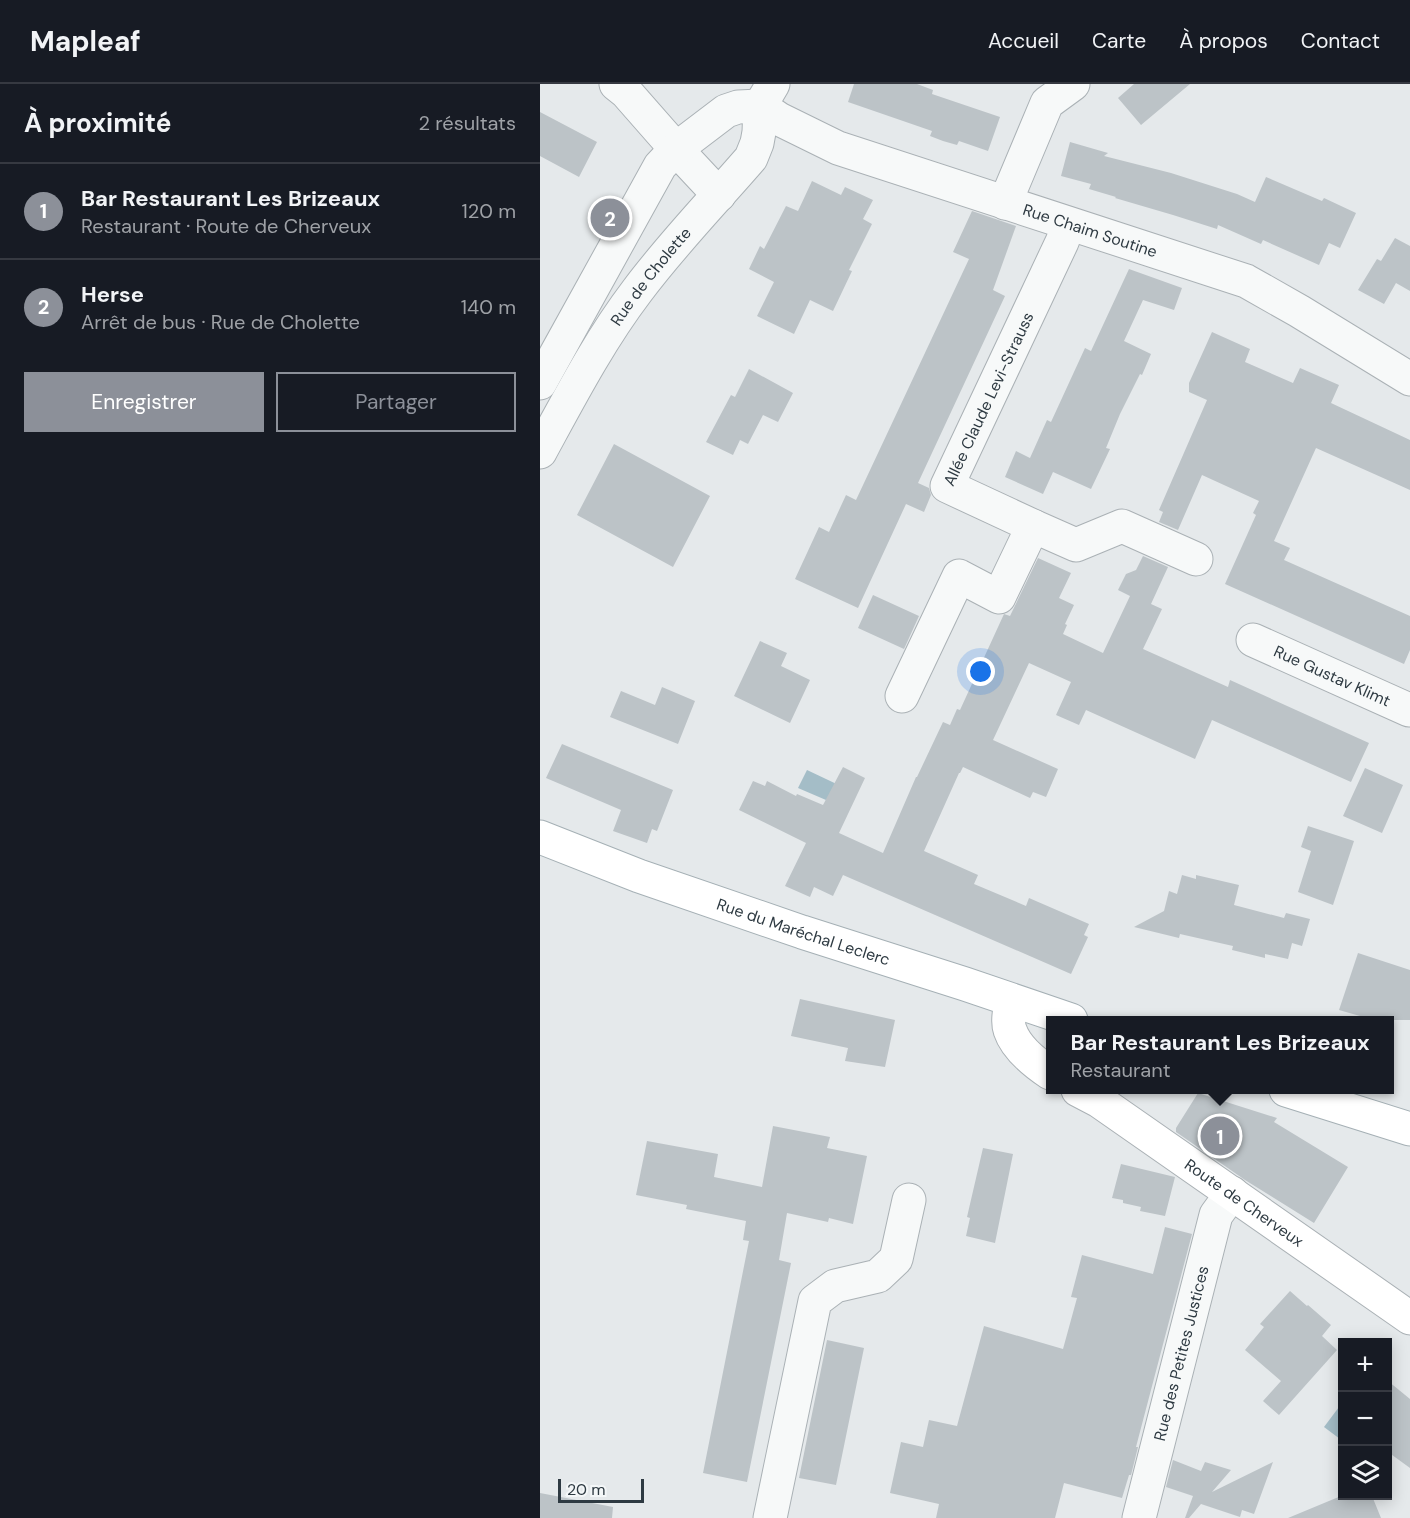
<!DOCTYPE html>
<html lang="fr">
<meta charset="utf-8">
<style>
body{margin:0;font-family:"DM Sans",sans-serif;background:#242831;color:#f1f3f6}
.controls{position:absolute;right:18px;bottom:18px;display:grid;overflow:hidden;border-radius:0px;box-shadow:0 3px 15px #0003}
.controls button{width:54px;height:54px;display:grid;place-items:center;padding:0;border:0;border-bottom:2px solid #363941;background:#171b24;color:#f1f3f6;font:30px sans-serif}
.scale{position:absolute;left:18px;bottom:15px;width:86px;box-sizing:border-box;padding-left:6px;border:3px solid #2e3a42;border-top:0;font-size:16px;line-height:21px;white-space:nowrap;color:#2e3a42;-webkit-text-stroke:4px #f4f7f8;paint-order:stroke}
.you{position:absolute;left:441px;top:588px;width:21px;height:21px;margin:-15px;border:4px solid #fff;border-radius:50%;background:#1a73e8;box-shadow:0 0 0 9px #1a73e833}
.badge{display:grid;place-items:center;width:39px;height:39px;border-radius:50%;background:#8c9099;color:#fff;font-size:20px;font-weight:700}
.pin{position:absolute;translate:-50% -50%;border:3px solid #fff;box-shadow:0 2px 6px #0006}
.popup{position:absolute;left:506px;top:932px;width:348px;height:78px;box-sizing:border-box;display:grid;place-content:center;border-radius:0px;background:#171b24;filter:drop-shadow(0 2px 4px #0005);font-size:20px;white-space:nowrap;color:#9ea1a6}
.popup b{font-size:22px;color:#f1f3f6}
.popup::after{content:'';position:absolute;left:50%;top:100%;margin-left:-12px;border:12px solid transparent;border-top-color:#171b24}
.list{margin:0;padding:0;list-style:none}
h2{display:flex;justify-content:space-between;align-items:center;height:78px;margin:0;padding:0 24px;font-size:26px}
h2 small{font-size:20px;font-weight:400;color:#9ea1a6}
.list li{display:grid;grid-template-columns:39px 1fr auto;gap:18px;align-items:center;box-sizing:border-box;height:96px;padding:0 24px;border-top:2px solid #363941}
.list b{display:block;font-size:22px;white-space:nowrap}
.list p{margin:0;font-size:20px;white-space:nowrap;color:#9ea1a6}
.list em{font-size:20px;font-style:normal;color:#9ea1a6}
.actions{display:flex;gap:12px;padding:18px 24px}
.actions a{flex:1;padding:14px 0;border:2px solid #8c9099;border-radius:0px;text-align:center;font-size:21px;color:#8c9099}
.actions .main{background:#8c9099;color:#fff}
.icon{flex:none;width:33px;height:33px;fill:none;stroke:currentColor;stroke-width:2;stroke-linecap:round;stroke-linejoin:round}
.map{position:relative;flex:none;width:870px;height:1434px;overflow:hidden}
header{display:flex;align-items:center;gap:36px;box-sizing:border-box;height:84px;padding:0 30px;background:#171b24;border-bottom:2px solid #363941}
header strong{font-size:28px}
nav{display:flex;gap:33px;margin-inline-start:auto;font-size:21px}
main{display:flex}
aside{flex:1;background:#171b24}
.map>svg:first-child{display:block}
.water{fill:#a4bdc7}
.building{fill:#bcc3c7}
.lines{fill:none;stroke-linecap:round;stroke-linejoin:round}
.minor-casing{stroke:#aab1b5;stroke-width:35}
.tertiary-casing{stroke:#aab1b5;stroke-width:35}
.secondary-casing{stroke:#aab1b5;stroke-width:35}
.primary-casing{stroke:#a5b0b5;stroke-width:35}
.minor{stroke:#f7f9f9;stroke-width:33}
.tertiary{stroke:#f7f9f9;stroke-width:33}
.secondary{stroke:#fff;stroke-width:33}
.primary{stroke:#fff;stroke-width:33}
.labels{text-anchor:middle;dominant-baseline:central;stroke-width:5;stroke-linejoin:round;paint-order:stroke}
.street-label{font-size:16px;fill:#2e3a42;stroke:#f4f7f8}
</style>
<header>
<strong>Mapleaf</strong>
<nav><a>Accueil</a><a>Carte</a><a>À propos</a><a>Contact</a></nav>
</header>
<main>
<aside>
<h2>À proximité<small>2 résultats</small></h2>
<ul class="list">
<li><span class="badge">1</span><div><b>Bar Restaurant Les Brizeaux</b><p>Restaurant · Route de Cherveux</p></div><em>120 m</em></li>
<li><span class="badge">2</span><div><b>Herse</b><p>Arrêt de bus · Rue de Cholette</p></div><em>140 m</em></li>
</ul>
<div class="actions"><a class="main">Enregistrer</a><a>Partager</a></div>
</aside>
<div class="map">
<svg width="870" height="1434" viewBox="0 0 870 1434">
<rect width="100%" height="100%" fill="#e5e9eb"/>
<path class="water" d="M 267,686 L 305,704 L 286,716 L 258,704 Z
M 802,1319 L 802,1352 L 800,1355 L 784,1343 Z"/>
<path class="building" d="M 314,0 L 377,0 L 393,6 L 392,10 L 460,33 L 448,67 L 419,57 L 417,61 L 403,57 L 390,52 L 392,47 L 308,18 Z
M 594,0 L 650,0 L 601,41 L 578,14 Z
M 0,28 L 57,58 L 39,93 L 0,72 Z
M 530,58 L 568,69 L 564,72 L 631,89 L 697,110 L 715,118 L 726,93 L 782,117 L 784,114 L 816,129 L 800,164 L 789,159 L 779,181 L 723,156 L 721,160 L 678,141 L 677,145 L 633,131 L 575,114 L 576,113 L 549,105 L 551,100 L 521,92 Z
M 272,97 L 301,111 L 305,103 L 333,116 L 323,135 L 332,140 L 309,186 L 312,187 L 293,227 L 270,216 L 254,250 L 217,232 L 234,198 L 209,185 L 220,162 L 224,165 L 246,122 L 258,127 Z
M 432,127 L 476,142 L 453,206 L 465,212 L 378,399 L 389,404 L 391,411 L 384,428 L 366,420 L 318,524 L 255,495 L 279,443 L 289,448 L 306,411 L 316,416 L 429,175 L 413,168 Z
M 855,154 L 870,162 L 870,207 L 856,199 L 844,220 L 818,206 L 837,175 L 841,177 Z
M 589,185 L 642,204 L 634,226 L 603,216 L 584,257 L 611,270 L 602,291 L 600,290 L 580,330 L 566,364 L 570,365 L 551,405 L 513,388 L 503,410 L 465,393 L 476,367 L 490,374 L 507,336 L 511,338 L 545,264 L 551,267 Z
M 672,248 L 710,265 L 705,278 L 753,299 L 760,284 L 799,301 L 791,319 L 870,356 L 870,406 L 776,364 L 734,457 L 750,464 L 744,476 L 870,532 L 870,566 L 864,580 L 685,500 L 716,431 L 713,429 L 719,417 L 662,391 L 638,446 L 619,438 L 623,428 L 619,426 L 667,316 L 649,308 L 649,299 Z
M 209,285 L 253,309 L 238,338 L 223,331 L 208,360 L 200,356 L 193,371 L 166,358 L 191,311 L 195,313 Z
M 74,360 L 170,412 L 133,483 L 37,431 Z
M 603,472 L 628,483 L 611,520 L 622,525 L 603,565 L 688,603 L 690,596 L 829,659 L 811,698 L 672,636 L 655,675 L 546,626 L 539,641 L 516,631 L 531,598 L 489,579 L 453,656 L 518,685 L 506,713 L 493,708 L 490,714 L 423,683 L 420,689 L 419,689 L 384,767 L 438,791 L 434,800 L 486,822 L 489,814 L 549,840 L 544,851 L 548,853 L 531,890 L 303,791 L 293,812 L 274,803 L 270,813 L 245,802 L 266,759 L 199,726 L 213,697 L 225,702 L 227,697 L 256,712 L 257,710 L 283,721 L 303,683 L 325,694 L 299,749 L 343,769 L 376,693 L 377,693 L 403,638 L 410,641 L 417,625 L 420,626 L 464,530 L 470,532 L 498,474 L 531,489 L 519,514 L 534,521 L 525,540 L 527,541 L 523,550 L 563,569 L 590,512 L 578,506 L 586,490 L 596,486 Z
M 333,511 L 379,532 L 364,565 L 318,544 Z
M 220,557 L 247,569 L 241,582 L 270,596 L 250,639 L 194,612 Z
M 122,603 L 155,617 L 138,660 L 70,633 L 81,607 L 115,621 Z
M 22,660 L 133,706 L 117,747 L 112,745 L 107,759 L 73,747 L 81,726 L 6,694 Z
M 825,684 L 863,701 L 842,749 L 803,732 Z
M 768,742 L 814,757 L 793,821 L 758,808 L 771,767 L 761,763 Z
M 642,791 L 656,795 L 656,791 L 699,801 L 694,821 L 744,834 L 746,829 L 770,835 L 762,862 L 752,859 L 748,875 L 725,870 L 725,874 L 692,866 L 693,862 L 640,850 L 639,854 L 594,843 L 624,827 L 629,807 L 637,810 Z
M 818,869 L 870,886 L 870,936 L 818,936 L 820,932 L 799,926 Z
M 260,915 L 355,936 L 345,983 L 305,977 L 308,964 L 251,952 Z
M 658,1009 L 737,1034 L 734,1038 L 808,1083 L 774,1139 L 705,1096 L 636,1048 L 636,1044 Z
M 233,1042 L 290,1053 L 287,1064 L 327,1072 L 313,1140 L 289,1134 L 288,1138 L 247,1129 L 239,1176 L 251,1179 L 207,1398 L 163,1389 L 209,1157 L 203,1156 L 206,1137 L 146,1125 L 147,1121 L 96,1111 L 107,1057 L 178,1070 L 174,1093 L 222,1103 Z
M 443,1064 L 473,1070 L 455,1159 L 426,1152 L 430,1134 L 427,1133 Z
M 581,1080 L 635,1093 L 625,1132 L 600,1127 L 601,1123 L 583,1119 L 583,1116 L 572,1114 Z
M 625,1143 L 652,1150 L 596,1363 L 598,1363 L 591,1391 L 589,1391 L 582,1414 L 524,1399 L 515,1434 L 396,1434 L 399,1420 L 350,1409 L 361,1358 L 383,1363 L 389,1336 L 417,1342 L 444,1242 L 523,1265 L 537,1214 L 531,1213 L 542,1171 L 613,1190 Z
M 750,1207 L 767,1222 L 768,1221 L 791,1241 L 782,1252 L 797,1266 L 739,1331 L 723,1317 L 741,1297 L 705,1266 L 724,1243 L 720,1240 Z
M 287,1256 L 324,1264 L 296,1401 L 259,1394 Z
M 848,1297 L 870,1315 L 870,1384 L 848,1368 Z
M 633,1376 L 661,1387 L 665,1378 L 691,1386 L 672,1408 L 733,1378 L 714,1430 L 702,1426 L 700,1433 L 661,1420 L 649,1434 L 645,1434 L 653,1412 L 626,1403 Z
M 0,1409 L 73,1423 L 72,1434 L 0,1434 Z
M 801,1412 L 832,1412 L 841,1434 L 748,1434 Z"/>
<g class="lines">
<defs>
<g id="minor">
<path d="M 76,0 L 86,8 L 136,65 L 179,111"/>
<path id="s1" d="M 220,22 L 239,35 L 298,64 L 706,197 L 759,227 L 870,295"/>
<path d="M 465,119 L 507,19 L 533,0"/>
<path d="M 493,442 L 536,461 L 582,442 L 656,475"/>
<path id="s2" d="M 713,556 L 869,626 L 870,625"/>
<path id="s3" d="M 362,612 L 419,492 L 459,513 L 493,442 L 407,402 L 522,158 L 529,140"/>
<path d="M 230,1434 L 275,1217 L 295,1202 L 338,1192 L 356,1175 L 369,1116"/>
<path id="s4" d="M 599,1434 L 676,1131 L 692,1109"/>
</g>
<g id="tertiary">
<path d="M 0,299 L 120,82 L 136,65 L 186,27 L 198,23 L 220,22"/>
<path id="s5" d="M 0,368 C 30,313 59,257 97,207 C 132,160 173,118 211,74 L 217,59 L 219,48 L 220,22 L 233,0"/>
</g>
<g id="secondary">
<path d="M 471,917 C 470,925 467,938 470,946 C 476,964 495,979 510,989"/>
<path id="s6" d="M 538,1006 L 559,1017 L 870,1234"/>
</g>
<g id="primary">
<path id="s7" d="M 0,753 L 99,792 L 262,848 L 425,900 L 531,936"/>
<path d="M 746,1006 L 870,1045"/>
</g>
</defs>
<use href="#minor" class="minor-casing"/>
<use href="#tertiary" class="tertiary-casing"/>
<use href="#secondary" class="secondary-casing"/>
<use href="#primary" class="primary-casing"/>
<use href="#minor" class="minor"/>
<use href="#tertiary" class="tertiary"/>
<use href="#secondary" class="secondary"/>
<use href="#primary" class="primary"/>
</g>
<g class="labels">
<g class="street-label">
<text stroke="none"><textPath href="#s1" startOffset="354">Rue Chaim Soutine</textPath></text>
<text stroke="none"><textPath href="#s5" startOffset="208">Rue de Cholette</textPath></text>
<text stroke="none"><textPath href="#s3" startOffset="448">Allée Claude Levi-Strauss</textPath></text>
<text stroke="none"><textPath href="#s2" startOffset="87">Rue Gustav Klimt</textPath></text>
<text stroke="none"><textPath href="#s7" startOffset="280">Rue du Maréchal Leclerc</textPath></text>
<text stroke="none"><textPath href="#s6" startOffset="201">Route de Cherveux</textPath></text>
<text stroke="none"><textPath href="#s4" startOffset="170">Rue des Petites Justices</textPath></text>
</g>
</g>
</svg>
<div class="controls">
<button>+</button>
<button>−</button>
<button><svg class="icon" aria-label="layers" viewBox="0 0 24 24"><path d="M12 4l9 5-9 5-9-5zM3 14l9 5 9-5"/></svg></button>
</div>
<div class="scale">20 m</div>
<div class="you"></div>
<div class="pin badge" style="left:680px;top:1052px">1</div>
<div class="popup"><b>Bar Restaurant Les Brizeaux</b>Restaurant</div>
<div class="pin badge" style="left:70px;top:134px">2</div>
</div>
</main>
